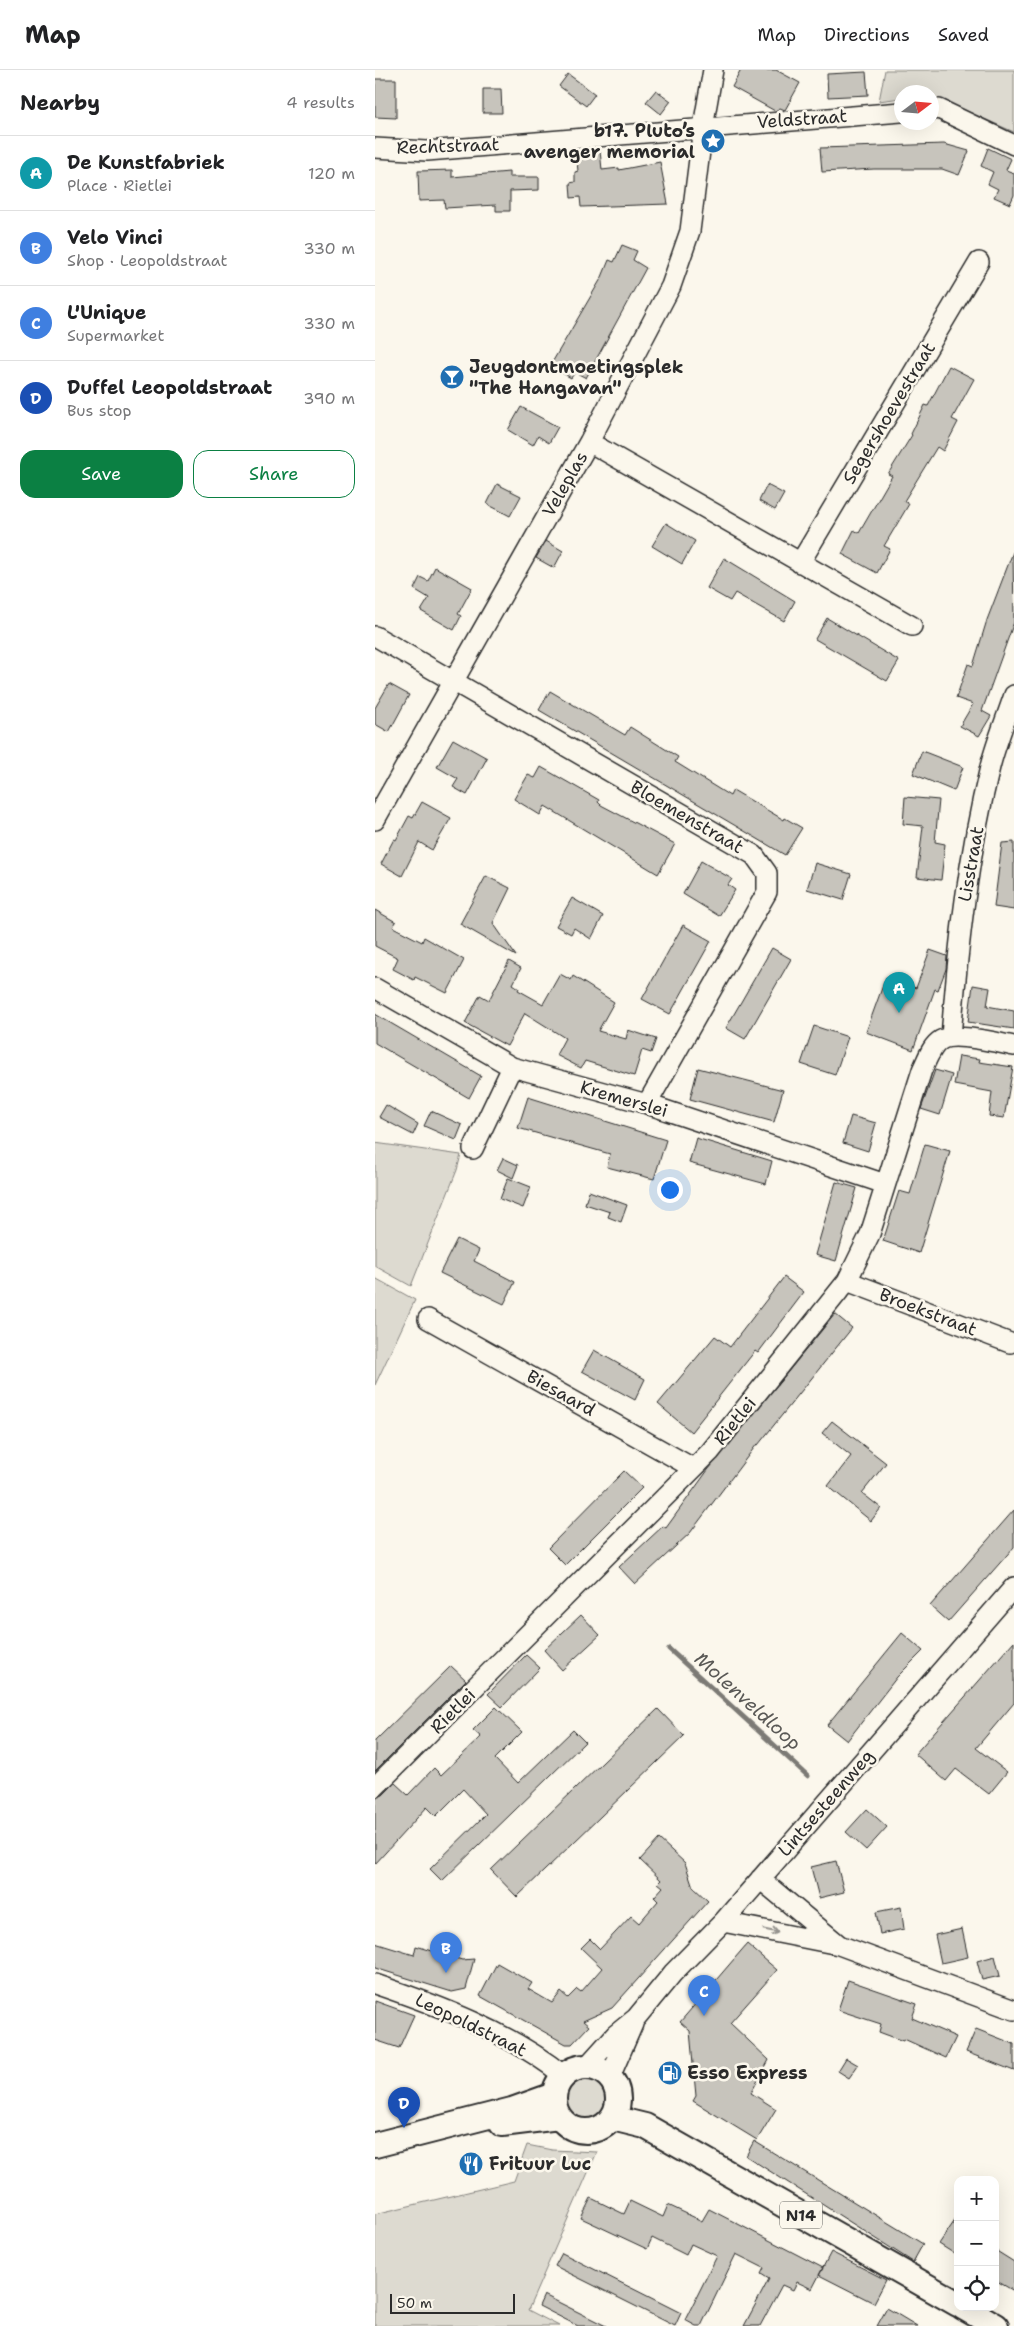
<!DOCTYPE html>
<meta charset="utf-8">
<style>
body{margin:0;font-family:"Shantell Sans",sans-serif;background:#f2f2f2;color:#202124}
.controls{position:absolute;right:15px;bottom:15px;display:grid;overflow:hidden;border-radius:10px;box-shadow:0 5px 20px #0002}
.controls button{width:45px;height:45px;display:grid;place-items:center;padding:0;border:0;border-bottom:1px solid #e0e0e0;background:#fff;color:#202124;font:25px sans-serif}
.compass{position:absolute;left:519px;top:15px;width:45px;height:45px;border-radius:50%;background:#fff;box-shadow:0 5px 20px #0002;rotate:74deg}
.scale{position:absolute;left:15px;bottom:12px;width:125px;box-sizing:border-box;padding-left:5px;border:2px solid #2b2b2b;border-top:0;font-size:14px;line-height:18px;white-space:nowrap;color:#2b2b2b;-webkit-text-stroke:4px #fbf7ec;paint-order:stroke}
.you{position:absolute;left:294px;top:1119px;width:18px;height:18px;margin:-12px;border:4px solid #fff;border-radius:50%;background:#1a73e8;box-shadow:0 0 0 8px #1a73e833}
.badge{display:grid;place-items:center;width:32px;height:32px;border-radius:50%;background:#0b8043;color:#fff;font-size:16px;font-weight:700}
.pin{position:absolute;translate:-50% -41px;filter:drop-shadow(0 1px 2px #0008)}
.pin::after{content:'';position:absolute;top:26px;width:18px;height:15px;background:inherit;clip-path:polygon(0 0,100% 0,50% 100%)}
.list{margin:0;padding:0;list-style:none}
h2{display:flex;justify-content:space-between;align-items:center;height:65px;margin:0;padding:0 20px;font-size:21px}
h2 small{font-size:16px;font-weight:400;color:#757577}
.list li{display:grid;grid-template-columns:32px 1fr auto;gap:15px;align-items:center;box-sizing:border-box;height:75px;padding:0 20px;border-top:1px solid #e0e0e0}
.list b{display:block;font-size:19px;white-space:nowrap}
.list p{margin:0;font-size:16px;white-space:nowrap;color:#757577}
.list em{font-size:16px;font-style:normal;color:#757577}
.actions{display:flex;gap:10px;padding:15px 20px}
.actions a{flex:1;padding:11px 0;border:1px solid #0b8043;border-radius:15px;text-align:center;font-size:18px;color:#0b8043}
.actions .main{background:#0b8043;color:#fff}
.icon{flex:none;width:28px;height:28px;fill:none;stroke:currentColor;stroke-width:2;stroke-linecap:round;stroke-linejoin:round}
.map{position:relative;flex:none;width:639px;height:2256px;overflow:hidden}
header{display:flex;align-items:center;gap:30px;box-sizing:border-box;height:70px;padding:0 25px;background:#fff;border-bottom:1px solid #e0e0e0}
header strong{font-size:24px}
nav{display:flex;gap:28px;margin-inline-start:auto;font-size:18px}
main{display:flex}
aside{flex:1;background:#fff}
.map>svg:first-child{display:block}
.green{fill:#dddad0;stroke:#84827e}
.lines{fill:none;stroke-linecap:round;stroke-linejoin:round}
.stream{stroke:#7b7a75;stroke-width:5}
.building{fill:#c7c4bc;stroke:#2b2b2b}
.minor-casing{stroke:#2b2b2b;stroke-width:22}
.major-casing{stroke:#2b2b2b;stroke-width:28}
.minor{stroke:#fbf7ec;stroke-width:19}
.major{stroke:#fbf7ec;stroke-width:24}
.oneway{stroke:#93918c}
.labels{text-anchor:middle;dominant-baseline:central;stroke-width:5;stroke-linejoin:round;paint-order:stroke}
.shield{fill:#fbf7ec;stroke:#696865;stroke-width:1}
.shield-label{font-size:16px;font-weight:bold;fill:#2b2b2b}
.street-label{font-size:18px;fill:#2b2b2b;stroke:#fbf7ec}
.poi-label{font-size:18px;font-weight:bold;fill:#2b2b2b;stroke:#fbf7ec;text-anchor:start}
.water-label{font-size:19px;font-style:italic;fill:#5a5956;stroke:#fbf7ec}
</style>
<header>
<strong>Map</strong>
<nav><a>Map</a><a>Directions</a><a>Saved</a></nav>
</header>
<main>
<aside>
<h2>Nearby<small>4 results</small></h2>
<ul class="list">
<li><span class="badge" style="background:#0f9aa8">A</span><div><b>De Kunstfabriek</b><p>Place · Rietlei</p></div><em>120 m</em></li>
<li><span class="badge" style="background:#3f7fe0">B</span><div><b>Velo Vinci</b><p>Shop · Leopoldstraat</p></div><em>330 m</em></li>
<li><span class="badge" style="background:#3f7fe0">C</span><div><b>L'Unique</b><p>Supermarket</p></div><em>330 m</em></li>
<li><span class="badge" style="background:#1a4fb4">D</span><div><b>Duffel Leopoldstraat</b><p>Bus stop</p></div><em>390 m</em></li>
</ul>
<div class="actions"><a class="main">Save</a><a>Share</a></div>
</aside>
<div class="map">
<svg width="639" height="2256" viewBox="0 0 639 2256">
<rect width="100%" height="100%" fill="#fbf7ec"/>
<filter id="ink" filterUnits="userSpaceOnUse"><feTurbulence type="fractalNoise" baseFrequency=".02" numOctaves="2"/><feDisplacementMap in="SourceGraphic" scale="10" xChannelSelector="R" yChannelSelector="G"/><feConvolveMatrix kernelMatrix="1 2 1 2 8 2 1 2 1" color-interpolation-filters="sRGB"/></filter>
<g filter="url(#ink)">
<path class="green" d="M 510,0 L 639,0 L 639,62 L 569,31 L 557,29 L 556,22 L 526,22 L 526,28 L 504,31 Z
M 0,1073 L 86,1085 L 82,1100 L 36,1216 L 0,1196 Z
M 0,1208 L 40,1230 L 0,1315 Z
M186 2027a23 23 0 1 1 46 0a23 23 0 1 1-46 0Z
M 152,2075 L 177,2080 L 222,2082 L 153,2240 L 184,2256 L 0,2256 L 0,2144 L 139,2111 Z"/>
<g class="lines">
<path class="stream" d="M 294,1579 L 433,1706"/>
</g>
<path class="building" d="M 366,0 L 401,0 L 425,13 L 410,40 L 405,38 L 400,41 L 357,17 Z
M 491,2 L 493,25 L 453,27 L 452,4 Z
M 193,4 L 220,24 L 211,36 L 184,16 Z
M 0,9 L 21,9 L 21,48 L 0,47 Z
M 108,19 L 126,19 L 127,43 L 108,43 Z
M 281,20 L 296,31 L 286,44 L 271,32 Z
M 569,74 L 594,81 L 584,105 L 567,99 L 499,99 L 447,102 L 445,78 Z
M 613,78 L 636,89 L 631,100 L 639,103 L 639,125 L 635,134 L 619,127 L 623,119 L 613,114 L 618,102 L 606,96 Z
M 225,80 L 227,100 L 244,98 L 244,100 L 285,92 L 293,134 L 206,137 L 205,127 L 196,128 L 195,113 L 200,112 L 200,102 L 203,101 L 201,82 Z
M 77,100 L 77,107 L 134,102 L 134,107 L 164,107 L 164,120 L 135,121 L 135,141 L 121,141 L 121,135 L 70,138 L 69,130 L 44,131 L 43,101 Z
M 247,175 L 262,181 L 258,190 L 271,198 L 211,308 L 200,302 L 196,308 L 175,296 L 227,207 L 234,190 L 239,192 Z
M 574,296 L 599,309 L 577,349 L 583,352 L 568,381 L 562,377 L 529,431 L 534,434 L 509,476 L 515,479 L 502,503 L 467,484 L 479,460 L 484,463 L 517,406 L 513,404 L 537,365 L 536,364 L 550,335 L 553,336 Z
M 146,337 L 183,357 L 174,373 L 163,366 L 158,375 L 133,360 Z
M 122,414 L 146,426 L 135,446 L 112,434 Z
M 392,415 L 409,424 L 400,440 L 384,431 Z
M 291,453 L 320,471 L 307,494 L 277,476 Z
M 171,471 L 188,481 L 179,498 L 161,488 Z
M 638,482 L 639,552 L 607,641 L 616,646 L 604,666 L 585,656 L 598,634 L 581,628 L 593,594 L 598,596 L 612,550 Z
M 349,488 L 420,531 L 409,551 L 360,523 L 355,531 L 332,518 Z
M 60,497 L 97,518 L 83,544 L 86,546 L 79,560 L 46,541 L 54,528 L 39,519 L 45,507 L 53,511 Z
M 452,548 L 524,591 L 512,611 L 440,569 Z
M 14,614 L 34,625 L 14,662 L 0,654 L 0,638 Z
M 175,621 L 250,665 L 255,657 L 303,687 L 300,692 L 355,726 L 358,720 L 409,750 L 410,748 L 427,758 L 410,785 L 164,640 Z
M 78,669 L 112,688 L 92,725 L 78,717 L 83,709 L 62,697 Z
M 547,681 L 588,697 L 579,721 L 538,704 Z
M 166,697 L 224,730 L 223,732 L 226,735 L 300,774 L 283,804 L 170,736 L 165,745 L 139,729 L 153,705 L 160,708 Z
M 530,727 L 564,730 L 560,772 L 570,774 L 566,810 L 542,807 L 548,756 L 528,754 Z
M 47,732 L 76,748 L 57,780 L 44,772 L 27,806 L 6,794 L 19,769 L 21,770 L 34,746 L 38,748 Z
M 639,772 L 639,840 L 619,837 L 627,773 Z
M 326,791 L 357,809 L 353,815 L 360,820 L 344,846 L 308,824 Z
M 440,793 L 476,804 L 468,830 L 432,819 Z
M 111,806 L 135,818 L 118,853 L 141,886 L 85,854 Z
M 197,828 L 228,846 L 216,869 L 199,858 L 196,864 L 181,856 Z
M 0,840 L 21,852 L 18,857 L 47,872 L 49,867 L 89,890 L 72,923 L 40,907 L 39,910 L 18,899 L 23,888 L 0,876 Z
M 308,855 L 336,871 L 295,944 L 267,929 Z
M 397,878 L 416,889 L 370,969 L 351,958 Z
M 555,880 L 572,886 L 571,899 L 563,920 L 560,919 L 538,980 L 491,962 L 511,907 L 541,918 Z
M 134,891 L 146,898 L 138,914 L 144,918 L 143,920 L 168,934 L 185,904 L 196,910 L 198,906 L 239,932 L 223,961 L 251,969 L 253,960 L 281,969 L 276,983 L 267,980 L 259,1006 L 210,991 L 206,998 L 181,985 L 190,968 L 150,943 L 132,976 L 90,953 L 105,925 L 114,930 Z
M 598,915 L 615,918 L 612,936 L 639,941 L 639,959 L 593,952 Z
M 0,944 L 106,1006 L 94,1028 L 0,973 Z
M 439,956 L 473,967 L 460,1005 L 426,994 Z
M 584,986 L 605,989 L 604,992 L 638,997 L 629,1048 L 614,1046 L 617,1022 L 579,1015 Z
M 323,998 L 408,1020 L 399,1052 L 315,1029 Z
M 560,1000 L 577,1005 L 565,1045 L 546,1039 Z
M 153,1027 L 291,1070 L 279,1109 L 232,1097 L 235,1084 L 143,1058 Z
M 11,1035 L 43,1054 L 38,1065 L 4,1047 Z
M 56,1041 L 87,1055 L 81,1070 L 49,1056 Z
M 476,1046 L 501,1053 L 493,1081 L 468,1073 Z
M 321,1068 L 397,1091 L 391,1114 L 314,1093 Z
M 550,1074 L 575,1081 L 544,1183 L 508,1171 L 524,1121 L 535,1124 Z
M 128,1088 L 143,1095 L 138,1108 L 122,1100 Z
M 133,1108 L 156,1117 L 148,1138 L 125,1129 Z
M 461,1112 L 482,1118 L 461,1191 L 440,1185 Z
M 214,1121 L 252,1135 L 246,1152 L 233,1147 L 235,1142 L 210,1134 Z
M 82,1169 L 104,1180 L 99,1191 L 140,1212 L 129,1234 L 65,1203 Z
M 409,1207 L 429,1222 L 383,1283 L 380,1281 L 316,1362 L 283,1334 L 340,1266 L 355,1277 Z
M 460,1244 L 477,1258 L 383,1375 L 382,1374 L 315,1463 L 260,1514 L 244,1497 L 288,1456 L 291,1458 L 333,1400 Z
M 219,1280 L 270,1309 L 260,1330 L 207,1301 Z
M 457,1351 L 511,1393 L 487,1423 L 506,1438 L 496,1451 L 453,1416 L 476,1386 L 447,1363 Z
M 249,1401 L 267,1418 L 190,1495 L 173,1478 Z
M 639,1440 L 639,1477 L 573,1552 L 555,1536 Z
M 206,1545 L 225,1565 L 187,1600 L 169,1580 Z
M 527,1563 L 548,1581 L 522,1607 L 472,1671 L 452,1655 Z
M 639,1571 L 639,1633 L 601,1678 L 632,1702 L 614,1724 L 581,1699 L 571,1711 L 540,1684 Z
M 151,1585 L 165,1598 L 127,1637 L 113,1624 Z
M 76,1596 L 91,1610 L 0,1701 L 0,1671 Z
M 121,1637 L 147,1662 L 120,1689 L 143,1713 L 198,1660 L 210,1672 L 67,1811 L 55,1799 L 111,1744 L 88,1719 L 61,1746 L 52,1737 L 0,1794 L 0,1728 L 8,1725 L 20,1713 L 33,1725 L 59,1698 L 66,1705 L 106,1667 L 98,1660 Z
M 283,1639 L 309,1666 L 142,1827 L 116,1800 Z
M 492,1739 L 512,1757 L 491,1780 L 471,1762 Z
M 284,1769 L 310,1793 L 318,1817 L 333,1831 L 237,1938 L 208,1951 L 214,1956 L 197,1974 L 191,1974 L 105,1926 L 122,1893 L 157,1913 L 153,1919 L 177,1933 L 186,1922 L 193,1928 L 202,1919 L 206,1922 L 227,1898 L 206,1878 L 215,1869 L 225,1879 L 256,1846 L 264,1853 L 283,1831 L 279,1827 L 288,1817 L 283,1813 L 286,1810 L 265,1790 Z
M 461,1791 L 469,1822 L 444,1828 L 436,1797 Z
M 526,1837 L 529,1859 L 505,1864 L 501,1842 Z
M 587,1859 L 593,1887 L 566,1893 L 560,1865 Z
M 0,1873 L 39,1885 L 41,1876 L 87,1890 L 99,1889 L 91,1919 L 77,1922 L 0,1898 Z
M 372,1874 L 402,1900 L 355,1953 L 394,1990 L 376,2023 L 401,2039 L 382,2070 L 318,2031 L 321,2026 L 315,1961 L 305,1952 Z
M 620,1886 L 625,1906 L 607,1910 L 602,1891 Z
M 473,1910 L 542,1934 L 537,1948 L 581,1967 L 571,1988 L 529,1969 L 528,1971 L 504,1962 L 506,1954 L 463,1940 Z
M 0,1931 L 39,1945 L 24,1978 L 0,1970 Z
M 601,1959 L 639,1974 L 639,2001 L 591,1982 Z
M 471,1988 L 483,1995 L 474,2008 L 463,2001 Z
M 379,2071 L 548,2174 L 538,2192 L 371,2086 Z
M 216,2128 L 249,2144 L 255,2131 L 288,2147 L 293,2135 L 327,2151 L 334,2139 L 448,2198 L 437,2219 L 422,2212 L 418,2220 L 407,2215 L 385,2256 L 369,2256 L 394,2209 L 386,2204 L 389,2198 L 361,2184 L 326,2256 L 321,2256 L 310,2250 L 342,2186 L 316,2174 L 311,2185 L 277,2168 L 272,2179 L 206,2148 Z
M 583,2146 L 583,2186 L 564,2174 Z
M 620,2180 L 639,2192 L 639,2221 L 620,2210 Z
M 456,2182 L 511,2210 L 499,2233 L 444,2205 Z
M 187,2183 L 306,2243 L 300,2256 L 180,2196 Z
M 169,2225 L 231,2256 L 203,2256 L 164,2236 Z
M 512,2238 L 542,2256 L 502,2256 Z"/>
<g class="lines">
<defs>
<path id="minor" d="M 556,40 L 564,39 L 639,75
M 0,78 L 52,81 L 526,42
M 214,372 L 537,556
M 425,493 L 604,192
M 0,566 L 379,785 L 392,803 L 392,822 L 272,1034
M 0,750 L 214,372 L 296,216 L 315,161 L 328,57 L 338,0
M 0,918 L 137,997 L 272,1034 L 510,1114
M 576,967 C 583,876 593,786 615,697 C 621,673 631,649 639,625
M 98,1079 L 137,997
M 472,1211 L 635,1273
M 53,1249 L 318,1398
M 0,1717 L 335,1382 L 472,1211 L 495,1164 L 547,1000 C 552,990 556,976 566,970 C 579,962 623,973 639,976
M 385,1809 L 463,1874
M 348,1852 L 464,1875 L 639,1940
M 0,1914 C 65,1936 134,1962 188,2005
M 212,1996 L 240,1965 L 261,1948 L 298,1903 L 348,1852 L 639,1517
M 235,2007 L 258,1954"/>
<path id="major" d="M179 2029a32 32 0 1 1 64 0a32 32 0 1 1-64 0Z
M 237,2048 L 270,2056 L 583,2234
M 127,2054 L 184,2047
M 0,2075 L 137,2040 L 179,2025
M 588,2237 L 621,2256"/>
</defs>
<use href="#minor" class="minor-casing"/>
<use href="#major" class="major-casing"/>
<use href="#minor" class="minor"/>
<use href="#major" class="major"/>
</g>
<defs><path id="oneway-shaft" d="M-6 0H5M1.5-3L5.5 0L1.5 3" fill="none" stroke-width="1.6" stroke-linecap="round" stroke-linejoin="round" transform="scale(1.25)"/></defs>
<use class="oneway" href="#oneway-shaft" transform="translate(396 1861) rotate(11)"/>
</g>
<defs>
<symbol id="sight-disc" viewBox="-11 -11 22 22"><circle r="9.5" fill="#1f6fb2" stroke="#fbf7ec"/><path d="M0-6L1.8-2.2L6-1.7L2.9 1.2L3.7 5.4L0 3.3L-3.7 5.4L-2.9 1.2L-6-1.7L-1.8-2.2Z" fill="#fff"/></symbol>
<symbol id="bar-disc" viewBox="-11 -11 22 22"><circle r="9.5" fill="#1f6fb2" stroke="#fbf7ec"/><path d="M-6-5H6L.8 .8V4.5H3.5V6h-7V4.5H-.8V.8Z" fill="#fff"/></symbol>
<symbol id="fuel-disc" viewBox="-11 -11 22 22"><circle r="9.5" fill="#1f6fb2" stroke="#fbf7ec"/><path d="M-5.5-6h7V0h2V4h1.3V-2.5L3-4.5l.8-.8L6-3V5H2.5V1h-1V6h-7ZM-4.2-4.7v3.2H.2V-4.7Z" fill="#fff"/></symbol>
<symbol id="restaurant-disc" viewBox="-11 -11 22 22"><circle r="9.5" fill="#1f6fb2" stroke="#fbf7ec"/><path d="M-5-6h1v4h1v-4h1v4h1v-4h1v5L-1.5 .5V6h-2V.5L-5-1ZM5-6V6H3V1.5H1.5Q1.5-4 5-6Z" fill="#fff"/></symbol>
</defs>
<g fill-rule="evenodd">
<use href="#sight-disc" x="324" y="57" width="28" height="28"/>
<use href="#bar-disc" x="63" y="293" width="28" height="28"/>
<use href="#fuel-disc" x="281" y="1989" width="28" height="28"/>
<use href="#restaurant-disc" x="82" y="2080" width="28" height="28"/>
</g>
<g class="labels">
<rect class="shield" x="405" y="2131.5" width="42" height="27" rx="4"/>
<g class="shield-label">
<text x="426" y="2145">N14</text>
</g>
<g class="street-label">
<text transform="translate(427 49) rotate(-4)">Veldstraat</text>
<text transform="translate(73 76) rotate(-2)">Rechtstraat</text>
<text transform="translate(514 343) rotate(-59)">Segershoevestraat</text>
<text transform="translate(190 414) rotate(-60)">Veleplas</text>
<text transform="translate(312 747) rotate(30)">Bloemenstraat</text>
<text transform="translate(596 794) rotate(-80)">Lisstraat</text>
<text transform="translate(249 1029) rotate(16)">Kremerslei</text>
<text transform="translate(553 1242) rotate(21)">Broekstraat</text>
<text transform="translate(186 1323) rotate(29)">Biesaard</text>
<text transform="translate(360 1351) rotate(-51)">Rietlei</text>
<text transform="translate(78 1641) rotate(-45)">Rietlei</text>
<text transform="translate(451 1733) rotate(-49)">Lintsesteenweg</text>
<text transform="translate(96 1955) rotate(26)">Leopoldstraat</text>
</g>
<g class="poi-label">
<text x="320" y="61" text-anchor="end">b17. Pluto’s<tspan x="320" dy="21">avenger memorial</tspan></text>
<text x="94" y="297">Jeugdontmoetingsplek<tspan x="94" dy="21">"The Hangavan"</tspan></text>
<text x="312" y="2003">Esso Express</text>
<text x="114" y="2094">Frituur Luc</text>
</g>
<g class="water-label">
<text transform="translate(373 1631) rotate(42)">Molenveldloop</text>
</g>
</g>
</svg>
<div class="controls">
<button>+</button>
<button>−</button>
<button><svg class="icon" aria-label="locate" viewBox="0 0 24 24"><circle cx="12" cy="12" r="6"/><path d="M12 2v4M12 18v4M2 12h4M18 12h4"/></svg></button>
</div>
<svg class="compass" viewBox="-18 -18 36 36"><path d="M0-13l5 13h-10z" fill="#e53935"/><path d="M0 13l5-13h-10z" fill="#757577"/></svg>
<div class="scale">50 m</div>
<div class="you"></div>
<div class="pin badge" style="left:524px;top:943px;background:#0f9aa8">A</div>
<div class="pin badge" style="left:71px;top:1903px;background:#3f7fe0">B</div>
<div class="pin badge" style="left:329px;top:1946px;background:#3f7fe0">C</div>
<div class="pin badge" style="left:29px;top:2058px;background:#1a4fb4">D</div>
</div>
</main>
